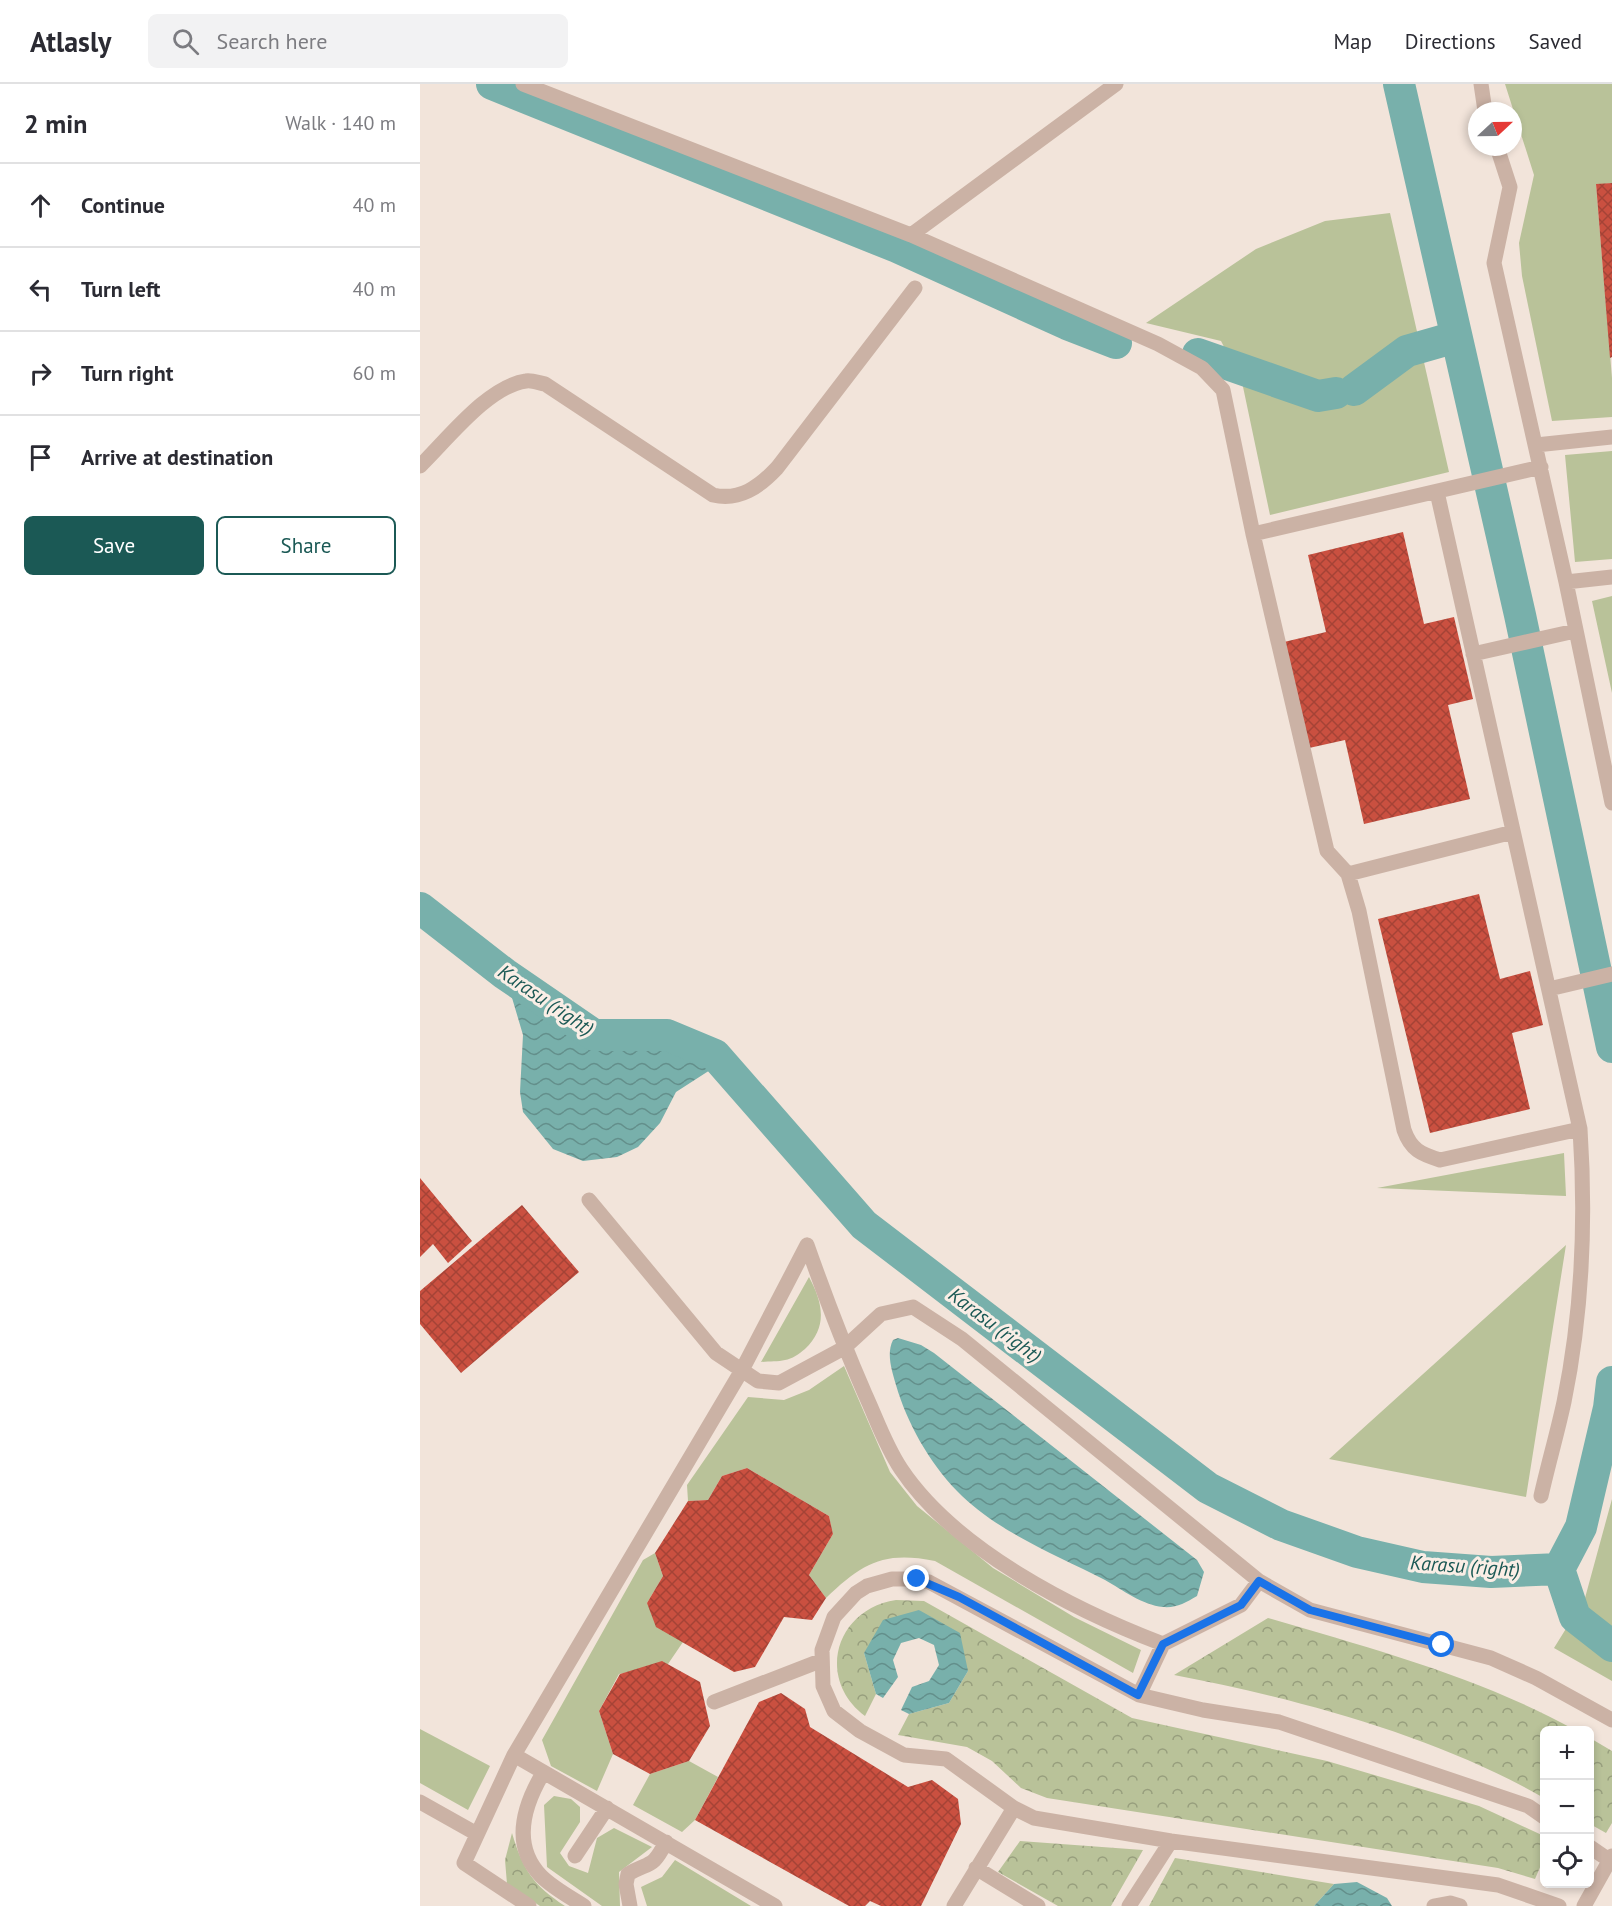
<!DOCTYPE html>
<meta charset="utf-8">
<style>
body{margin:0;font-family:"PT Sans",sans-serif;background:#f2f2f3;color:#2b2b33}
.controls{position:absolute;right:18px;bottom:18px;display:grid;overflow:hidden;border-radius:9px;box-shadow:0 3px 9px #0003}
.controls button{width:54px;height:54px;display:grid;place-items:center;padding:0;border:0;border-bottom:2px solid #e1e1e2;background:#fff;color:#2b2b33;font:30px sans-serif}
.compass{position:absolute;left:1048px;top:18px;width:54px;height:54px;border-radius:50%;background:#fff;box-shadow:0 3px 9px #0003;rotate:68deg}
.stop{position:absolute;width:18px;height:18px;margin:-14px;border:4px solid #1a73e8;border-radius:50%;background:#fff}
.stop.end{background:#1a73e8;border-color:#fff;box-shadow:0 2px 6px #0008}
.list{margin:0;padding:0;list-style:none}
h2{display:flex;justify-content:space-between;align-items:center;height:78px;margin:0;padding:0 24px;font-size:26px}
h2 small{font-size:20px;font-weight:400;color:#7c7c81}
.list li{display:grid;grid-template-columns:39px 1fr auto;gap:18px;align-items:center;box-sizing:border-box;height:84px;padding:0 24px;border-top:2px solid #e1e1e2}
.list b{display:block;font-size:22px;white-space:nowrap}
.list em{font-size:20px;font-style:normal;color:#7c7c81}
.actions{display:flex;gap:12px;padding:18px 24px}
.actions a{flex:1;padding:14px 0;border:2px solid #1b5955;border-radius:9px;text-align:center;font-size:21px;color:#1b5955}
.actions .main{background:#1b5955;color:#fff}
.icon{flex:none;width:33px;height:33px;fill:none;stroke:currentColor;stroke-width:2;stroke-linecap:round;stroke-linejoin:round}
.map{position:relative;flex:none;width:1192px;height:1822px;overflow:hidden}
header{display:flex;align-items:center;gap:36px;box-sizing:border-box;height:84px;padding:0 30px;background:#fff;border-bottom:2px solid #e1e1e2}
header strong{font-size:28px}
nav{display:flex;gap:33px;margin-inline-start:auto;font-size:21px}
.search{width:420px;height:54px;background:#f2f2f3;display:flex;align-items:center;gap:15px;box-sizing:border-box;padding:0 21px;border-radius:9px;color:#7c7c81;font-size:22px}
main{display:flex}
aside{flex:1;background:#fff}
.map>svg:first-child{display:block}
.grass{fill:#b9c299}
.forest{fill:url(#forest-crowns)}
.water{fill:url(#water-waves)}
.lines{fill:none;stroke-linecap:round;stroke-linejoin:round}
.canal{stroke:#78b0ab;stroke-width:32}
.building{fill:url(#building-cross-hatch)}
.minor{stroke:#cbb2a5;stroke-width:15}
.route{stroke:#1a73e8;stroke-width:8}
.labels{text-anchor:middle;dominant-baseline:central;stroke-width:6;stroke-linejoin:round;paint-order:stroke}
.water-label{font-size:20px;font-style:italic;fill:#1b5955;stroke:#faeee6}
</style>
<header>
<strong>Atlasly</strong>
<div class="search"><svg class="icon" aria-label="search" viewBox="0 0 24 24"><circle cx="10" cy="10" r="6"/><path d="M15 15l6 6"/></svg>Search here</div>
<nav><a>Map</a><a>Directions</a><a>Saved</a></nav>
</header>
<main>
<aside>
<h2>2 min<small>Walk · 140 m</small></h2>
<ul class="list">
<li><svg class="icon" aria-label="ahead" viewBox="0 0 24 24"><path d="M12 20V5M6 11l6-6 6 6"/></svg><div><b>Continue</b></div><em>40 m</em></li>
<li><svg class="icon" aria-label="left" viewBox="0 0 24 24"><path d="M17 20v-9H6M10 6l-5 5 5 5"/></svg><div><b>Turn left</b></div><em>40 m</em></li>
<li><svg class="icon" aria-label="right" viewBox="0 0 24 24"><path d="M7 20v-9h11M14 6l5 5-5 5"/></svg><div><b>Turn right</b></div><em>60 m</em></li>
<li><svg class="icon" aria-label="arrive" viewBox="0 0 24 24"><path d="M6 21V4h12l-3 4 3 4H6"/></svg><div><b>Arrive at destination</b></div></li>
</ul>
<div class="actions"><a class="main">Save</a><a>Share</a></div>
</aside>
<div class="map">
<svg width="1192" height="1822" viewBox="0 0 1192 1822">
<defs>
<pattern id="forest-crowns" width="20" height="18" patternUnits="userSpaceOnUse" patternTransform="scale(1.5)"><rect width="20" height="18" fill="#b9c299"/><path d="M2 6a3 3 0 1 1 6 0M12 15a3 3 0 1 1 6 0" fill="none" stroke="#979e7d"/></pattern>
<pattern id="water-waves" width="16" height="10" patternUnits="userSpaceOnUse" patternTransform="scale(1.5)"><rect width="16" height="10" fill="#78b0ab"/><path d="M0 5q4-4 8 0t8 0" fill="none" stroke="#638f8b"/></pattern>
<pattern id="building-cross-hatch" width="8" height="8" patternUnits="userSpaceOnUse" patternTransform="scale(1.5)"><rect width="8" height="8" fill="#ca5040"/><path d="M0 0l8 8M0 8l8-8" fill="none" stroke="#a54336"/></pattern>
</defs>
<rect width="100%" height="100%" fill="#f2e4da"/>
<path class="grass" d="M 1085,0 L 1192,0 L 1192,99 L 1176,101 L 1192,294 L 1192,333 L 1132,337 L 1102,192 L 1099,159 L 1114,91 Z
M 970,129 L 1029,388 L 850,431 L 822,298 L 801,257 L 726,239 L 836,165 L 905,137 Z
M 1192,367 L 1192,475 L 1155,478 L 1145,371 Z
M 1192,512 L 1192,609 L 1172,517 Z
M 1144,1069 L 1146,1112 L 957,1104 Z
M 1146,1161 L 1106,1413 L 909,1375 Z
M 389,1193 C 403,1219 408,1243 385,1265 C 379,1270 372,1275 365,1276 C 358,1278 349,1277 341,1278 Z
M 424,1282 L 470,1388 L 497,1422 L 573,1484 L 654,1533 L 721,1566 L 713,1589 L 515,1477 C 463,1467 443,1479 406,1514 L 389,1491 L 413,1450 L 409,1432 L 327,1384 L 302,1392 L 288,1416 L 268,1417 L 267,1401 L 328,1313 L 364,1316 L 389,1306 Z
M 1192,1415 L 1192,1597 L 1134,1564 L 1165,1514 Z
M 235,1469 L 243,1492 L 227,1519 L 263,1558 L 248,1580 L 199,1590 L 179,1627 L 193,1670 L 177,1707 L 131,1682 L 122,1656 L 223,1476 Z
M 0,1645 L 70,1682 L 48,1726 L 0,1699 Z
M 269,1677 L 298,1693 L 275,1736 L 262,1748 L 213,1721 L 230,1690 Z
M 134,1712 L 151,1715 L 160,1723 L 160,1738 L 140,1769 L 149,1782 L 168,1789 L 177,1754 L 194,1744 L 232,1763 L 199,1788 L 200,1822 L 182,1822 L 127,1783 L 124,1721 Z
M 255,1776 L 331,1822 L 227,1822 L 221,1803 L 242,1793 Z"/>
<path class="forest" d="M 476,1516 L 504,1517 L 712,1634 L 907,1677 L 1059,1722 L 1124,1752 L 1124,1774 L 1115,1795 L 1078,1784 L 627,1714 L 601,1704 L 572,1677 L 547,1663 L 478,1651 L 489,1630 L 529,1619 L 548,1587 L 499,1526 L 444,1569 L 456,1610 L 445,1632 C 395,1594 416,1525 476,1516 Z
M 848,1534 C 953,1565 1059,1593 1155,1646 L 1124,1646 L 1124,1714 C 1017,1652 875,1614 754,1591 Z
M 1170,1654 L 1192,1667 L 1192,1739 L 1186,1749 L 1170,1740 Z
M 92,1749 C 103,1786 113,1801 145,1822 L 120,1822 L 87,1800 L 85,1776 Z
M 600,1757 L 723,1766 L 691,1822 L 638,1822 L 578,1788 Z
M 755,1774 L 914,1800 L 894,1822 L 729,1822 Z"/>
<path class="water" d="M 85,890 L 174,951 L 247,951 L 295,971 L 301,979 L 256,1008 L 240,1039 L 218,1063 L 197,1073 L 163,1077 L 133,1065 L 103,1028 L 100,1008 L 103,951 Z
M 478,1254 L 501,1261 L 514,1269 L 777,1476 L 784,1488 L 777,1512 C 765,1519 757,1524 743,1523 C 722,1521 703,1506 685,1496 C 635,1470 577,1448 537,1407 C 509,1378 487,1339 476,1301 C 472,1287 466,1270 473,1256 Z
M 499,1526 L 540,1549 L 548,1587 L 529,1619 L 489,1630 L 481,1626 L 492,1603 L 509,1597 L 519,1581 L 514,1561 L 499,1554 L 481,1559 L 473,1576 L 478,1593 L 463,1614 L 456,1610 L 444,1569 L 463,1536 Z
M 937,1798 L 967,1814 L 972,1822 L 894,1822 L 914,1800 Z"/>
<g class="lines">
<path class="canal" d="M 72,0 L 477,163 L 647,240 L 696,259
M 979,0 L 1100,531 L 1192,963
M 778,270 L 898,312 L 916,309
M 934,306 L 987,267 L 1036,253
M 0,824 L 85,890 L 174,951 L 247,951 L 295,971 L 444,1141 L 788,1404 L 861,1441 L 937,1468 L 1003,1483 L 1071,1488 L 1139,1485 L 1155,1533 L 1192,1562
M 1139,1485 L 1161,1443 L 1189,1324 L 1192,1298"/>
</g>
<path class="building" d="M 1192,99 L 1192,273 L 1190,274 L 1176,100 Z
M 983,448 L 1004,540 L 1034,533 L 1053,615 L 1028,621 L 1050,715 L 944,740 L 925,656 L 889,664 L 864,558 L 906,548 L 888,471 Z
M 1059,810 L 1080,895 L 1110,887 L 1123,941 L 1092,949 L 1110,1025 L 1010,1049 L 958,835 Z
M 0,1094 L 52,1157 L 28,1179 L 13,1160 L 0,1173 Z
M 102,1121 L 159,1188 L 41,1289 L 0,1240 L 0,1207 Z
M 327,1384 L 409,1432 L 413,1450 L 389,1491 L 406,1514 L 392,1536 L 364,1533 L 335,1583 L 314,1588 L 236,1543 L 227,1519 L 243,1492 L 235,1469 L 268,1417 L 288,1416 L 302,1392 Z
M 242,1577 L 280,1598 L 290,1642 L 269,1677 L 230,1690 L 193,1670 L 179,1627 L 200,1590 Z
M 361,1609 L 385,1625 L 390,1643 L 488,1703 L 512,1696 L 538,1715 L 541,1740 L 501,1822 L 461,1822 L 450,1817 L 445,1822 L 429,1822 L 275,1736 L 339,1618 Z"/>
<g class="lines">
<path class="minor" d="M 103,0 L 491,151 L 738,260 L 782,284 L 803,306 L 833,450
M 1061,0 L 1065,27
M 1077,63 L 1090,103 L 1074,179 L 1146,498 L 1192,719
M 491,151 L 696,0
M 1116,361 L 1192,353
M 0,382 C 27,356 68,302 106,297 C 112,296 119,299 125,300 L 293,411 C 320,417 339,403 357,384 L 495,204
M 1017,408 L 1160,1045 L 1020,1076 C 1001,1070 991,1066 984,1046 L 939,827 L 928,790 L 907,767 L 833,450 L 1121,383
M 1146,498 L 1192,493
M 1053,570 L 1155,547
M 928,790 L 1093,748
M 1129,905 L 1192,890
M 169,1116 L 296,1269 L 338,1297 L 359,1299 L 424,1264 L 461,1230 L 493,1223 L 542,1255 L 839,1497 L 890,1526 L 1071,1574 L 1116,1594 L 1192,1636
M 387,1161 C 405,1212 424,1262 445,1310 C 457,1336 465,1361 481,1385 C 535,1466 654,1526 743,1560 L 821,1521 L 839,1497
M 1121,1412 C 1128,1381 1137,1350 1144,1318 C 1162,1230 1166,1135 1160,1045
M 719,1611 L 743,1560
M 294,1618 L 400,1577
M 94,1671 L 44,1779 L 109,1822
M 123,1689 C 104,1721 91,1761 121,1792 C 133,1804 150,1813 164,1822
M 0,1718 L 57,1750
M 1124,1733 L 1108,1722 L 859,1638 L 783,1626 L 719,1611 L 509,1498 L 497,1495 L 472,1495 L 447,1502 L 436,1509 L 414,1533 L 402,1566 L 403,1602 L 414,1627 L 440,1647 L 484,1671 L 526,1675 L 594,1724 L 614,1734 L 751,1757 L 1078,1801 L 1139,1822
M 1170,1763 L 1192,1778
M 155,1772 L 187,1724
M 556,1784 L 618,1822
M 210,1822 L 206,1800 L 208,1790 C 231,1777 232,1785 246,1758
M 355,1822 L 94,1671 L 322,1286 L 387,1161
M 534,1822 L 594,1724
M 709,1822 L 751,1757
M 1014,1822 L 1030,1819 L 1040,1822
M 1164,1822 L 1192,1772"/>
</g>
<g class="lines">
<path class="route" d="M 497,1495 L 539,1513 L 718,1611 L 743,1560 L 821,1521 L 839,1497 L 890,1526 L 1022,1561"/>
</g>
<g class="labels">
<g class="water-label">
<text transform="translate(126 916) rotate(34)">Karasu (right)</text>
<text transform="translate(575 1241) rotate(37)">Karasu (right)</text>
<text transform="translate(1045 1482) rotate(4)">Karasu (right)</text>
</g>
</g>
</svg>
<div class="controls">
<button>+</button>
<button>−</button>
<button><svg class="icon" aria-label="locate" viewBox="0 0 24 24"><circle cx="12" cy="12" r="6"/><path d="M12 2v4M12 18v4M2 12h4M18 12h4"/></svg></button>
</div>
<svg class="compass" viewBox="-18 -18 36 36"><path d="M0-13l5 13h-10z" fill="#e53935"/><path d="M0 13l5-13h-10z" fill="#7c7c81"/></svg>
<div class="stop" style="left:1022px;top:1561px"></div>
<div class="stop end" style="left:497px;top:1495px"></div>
</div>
</main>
